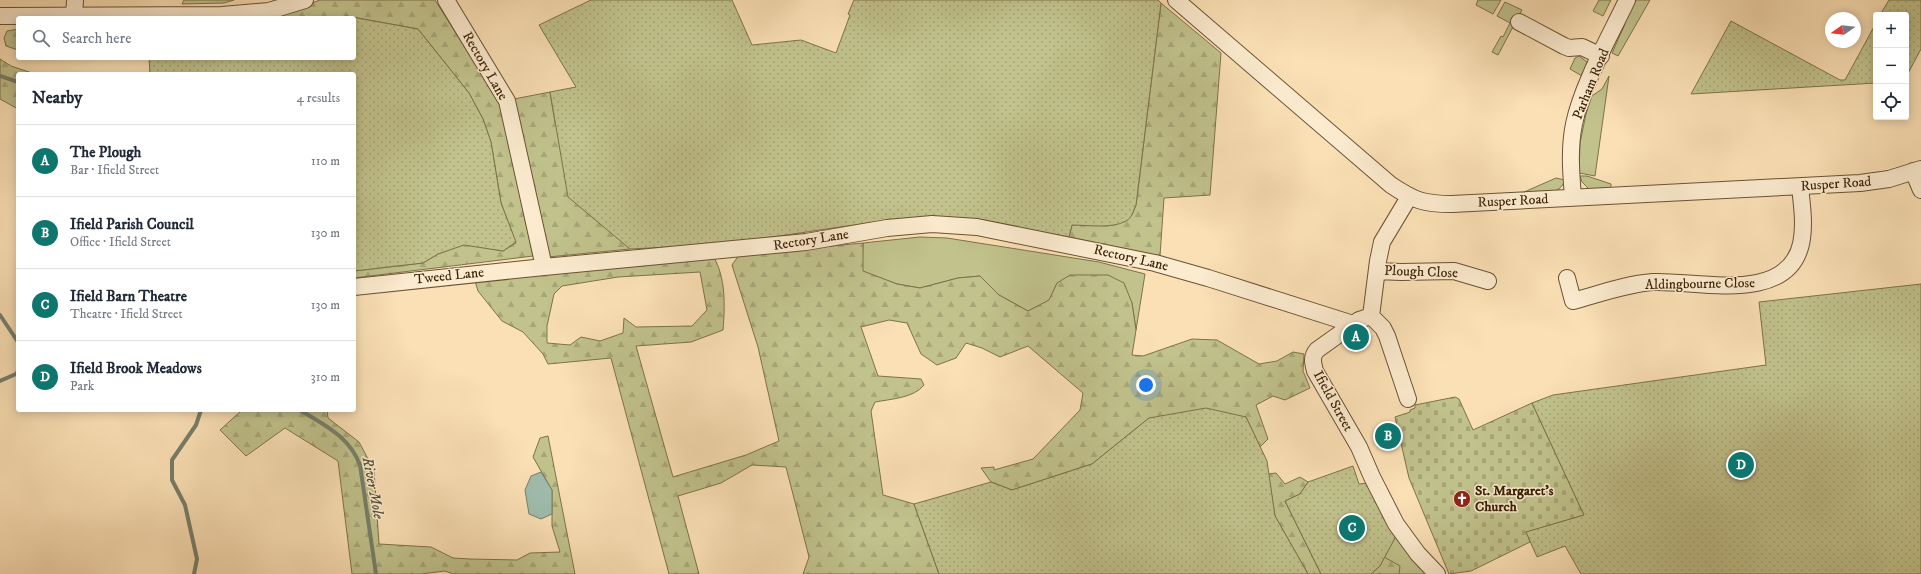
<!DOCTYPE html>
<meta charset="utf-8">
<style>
body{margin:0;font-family:"IM FELL DW Pica",serif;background:#f6f6f7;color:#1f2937}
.controls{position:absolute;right:12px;top:12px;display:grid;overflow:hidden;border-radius:4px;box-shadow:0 2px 10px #0003}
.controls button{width:36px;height:36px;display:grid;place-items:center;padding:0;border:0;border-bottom:1px solid #e0e1e3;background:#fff;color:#1f2937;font:20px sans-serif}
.compass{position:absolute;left:1825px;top:12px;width:36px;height:36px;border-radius:50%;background:#fff;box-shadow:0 2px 10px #0003;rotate:256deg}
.you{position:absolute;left:1146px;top:385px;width:14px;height:14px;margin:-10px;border:3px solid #fff;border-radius:50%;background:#1a73e8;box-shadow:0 0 0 6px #1a73e833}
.badge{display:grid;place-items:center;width:26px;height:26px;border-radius:50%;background:#0f766e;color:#fff;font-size:13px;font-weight:700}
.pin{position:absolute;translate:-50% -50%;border:2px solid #fff;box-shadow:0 1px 4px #0006}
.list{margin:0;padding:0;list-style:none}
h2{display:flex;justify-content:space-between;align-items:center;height:52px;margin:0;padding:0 16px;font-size:17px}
h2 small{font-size:13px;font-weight:400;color:#747a83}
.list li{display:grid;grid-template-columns:26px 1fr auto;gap:12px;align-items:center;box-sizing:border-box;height:72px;padding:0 16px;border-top:1px solid #e0e1e3}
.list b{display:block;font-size:15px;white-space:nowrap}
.list p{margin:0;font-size:13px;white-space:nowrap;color:#747a83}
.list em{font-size:13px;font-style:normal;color:#747a83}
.icon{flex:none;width:22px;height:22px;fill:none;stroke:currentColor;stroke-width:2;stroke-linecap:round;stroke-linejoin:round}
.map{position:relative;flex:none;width:1921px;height:574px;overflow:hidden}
.search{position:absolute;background:#fff;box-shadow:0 2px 10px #0003;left:16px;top:16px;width:340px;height:44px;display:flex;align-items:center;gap:10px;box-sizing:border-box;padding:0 14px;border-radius:4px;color:#747a83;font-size:15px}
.panel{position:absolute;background:#fff;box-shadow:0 2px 10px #0003;left:16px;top:72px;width:340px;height:340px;border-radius:4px}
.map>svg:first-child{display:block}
.grass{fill:#c1c28c;stroke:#7e7249}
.forest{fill:url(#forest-firs);stroke:#7e7249;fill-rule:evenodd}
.cemetery{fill:url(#cemetery-stones);stroke:#7e7249}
.park{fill:url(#park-dots);stroke:#7e7249}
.water{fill:#9fbdae;stroke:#777f6b}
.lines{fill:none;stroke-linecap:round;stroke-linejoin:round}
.stream{stroke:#777f6b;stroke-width:4}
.minor-casing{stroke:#6a5232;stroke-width:18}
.minor{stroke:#fcebcf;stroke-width:16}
.labels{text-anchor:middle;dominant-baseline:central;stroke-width:3;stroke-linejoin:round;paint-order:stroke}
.street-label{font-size:14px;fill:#3a2206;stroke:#fcebcf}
.poi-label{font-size:14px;font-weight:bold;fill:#3a2206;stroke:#fcebcf;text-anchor:start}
.water-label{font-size:15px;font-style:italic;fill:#585038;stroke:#fcebcf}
</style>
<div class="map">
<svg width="1921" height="574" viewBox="0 0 1921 574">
<defs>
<pattern id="forest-firs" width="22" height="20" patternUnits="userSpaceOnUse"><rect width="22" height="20" fill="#c1c28c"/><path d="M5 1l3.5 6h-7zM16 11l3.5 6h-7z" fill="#a7a677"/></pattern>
<pattern id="cemetery-stones" width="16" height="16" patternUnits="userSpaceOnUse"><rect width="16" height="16" fill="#c1c28c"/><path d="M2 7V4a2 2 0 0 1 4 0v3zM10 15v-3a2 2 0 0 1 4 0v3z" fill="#a7a677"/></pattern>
<pattern id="park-dots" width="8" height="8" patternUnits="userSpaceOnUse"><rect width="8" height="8" fill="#c1c28c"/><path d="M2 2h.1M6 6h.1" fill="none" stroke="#a7a677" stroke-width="1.8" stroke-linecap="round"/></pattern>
</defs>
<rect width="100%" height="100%" fill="#fbe0b5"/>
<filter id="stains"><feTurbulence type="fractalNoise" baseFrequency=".005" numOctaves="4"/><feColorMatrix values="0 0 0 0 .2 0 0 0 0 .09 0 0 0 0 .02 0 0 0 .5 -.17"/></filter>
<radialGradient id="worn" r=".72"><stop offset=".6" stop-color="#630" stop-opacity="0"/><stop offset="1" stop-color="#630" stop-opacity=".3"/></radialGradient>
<path class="grass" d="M 184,0 L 234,0 L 224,3 L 182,4 Z
M 1478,0 L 1501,0 L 1493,14 L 1476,5 Z
M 1599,0 L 1611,0 L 1603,16 L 1593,11 Z
M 1633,0 L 1650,0 L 1618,56 L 1612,53 L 1625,24 L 1624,19 Z
M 1505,2 L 1522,10 L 1498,55 L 1492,52 L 1501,36 L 1503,37 L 1510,23 L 1497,16 Z
M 1579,56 L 1587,62 L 1582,76 L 1570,69 L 1575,58 Z
M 1609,76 L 1595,176 L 1579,173 L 1580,143 L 1586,114 L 1592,96 L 1602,89 Z
M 1580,176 L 1587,176 L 1611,184 L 1611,186 L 1610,188 L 1589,189 L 1582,182 Z
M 1556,178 L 1565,180 C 1559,198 1538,192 1522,193 Z
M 920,237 L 947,238 L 1099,262 L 1145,274 L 1136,330 L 1132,303 L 1057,283 L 1050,300 L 1028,311 L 999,295 L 980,276 L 958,278 L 920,288 L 897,284 L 862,271 L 863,243 Z
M 1396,536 L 1430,574 L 1399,574 L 1384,557 Z"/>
<path class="forest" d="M 320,0 L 435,0 L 500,103 L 533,256 L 354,278 L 354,271 L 423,263 L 438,254 L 464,244 L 503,251 L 516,243 L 501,203 L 491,142 L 483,119 L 469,93 L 418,29 L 346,16 L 342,18 L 260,18 L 294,10 Z
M 1161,3 L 1221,53 L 1210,195 L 1164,198 L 1160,256 L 1069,237 L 1072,225 L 1115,225 L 1132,215 L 1136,205 Z
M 18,29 L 18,50 L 6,46 L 4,38 L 7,31 Z
M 0,59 L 11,66 L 35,74 L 18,74 L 18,109 L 0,99 Z
M 550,92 L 555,122 L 608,228 L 630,249 L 548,257 L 514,99 Z
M 863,243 L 863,271 L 897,284 L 920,288 L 958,278 L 980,276 L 999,295 L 1028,311 L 1049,300 L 1057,283 L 1070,275 L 1108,275 L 1124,283 L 1132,303 L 1136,330 L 1132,355 L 1143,356 L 1192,339 L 1217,340 L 1259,364 L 1277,361 L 1293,352 L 1304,354 L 1303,371 L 1310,388 L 1285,400 L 1273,396 L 1256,405 L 1268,439 L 1260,447 L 1246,417 L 1149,418 L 1092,464 L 1012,490 L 991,482 L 981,468 L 994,467 L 994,470 L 1033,459 L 1080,410 L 1083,393 L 1028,346 L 1000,357 L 982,348 L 966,343 L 956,358 L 937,365 L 921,354 L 907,323 L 889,320 L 861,327 L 878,376 L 921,379 L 924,385 C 914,398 891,399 875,402 L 871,411 L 883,495 L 914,504 L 939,574 L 803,574 L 809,557 L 786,467 L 752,465 L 721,483 L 678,496 L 699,574 L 669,574 L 611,358 L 548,364 L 543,354 L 523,332 L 502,321 L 478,291 L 475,281 L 713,256 C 726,277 725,306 723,330 L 691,342 L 636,346 L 673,477 L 746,455 L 779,441 L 758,347 L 732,265 L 739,255 ZM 700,272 L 707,310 L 692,326 L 636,327 L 624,318 L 623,333 L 600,341 L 581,337 L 570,345 L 547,343 L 547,326 L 554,294 L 562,286 L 618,277 Z
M 242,410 L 327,410 L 328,418 L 359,442 L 374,470 L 379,544 L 431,547 L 453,558 L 470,559 L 517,560 L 530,553 L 560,552 L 552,526 L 552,490 L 533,457 L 540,438 L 548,436 L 575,574 L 453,574 L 445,571 L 421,574 L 352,574 L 338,461 L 285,428 L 246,456 L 220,430 Z
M 1276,473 L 1285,484 L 1300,477 L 1308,482 L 1300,494 L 1285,501 L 1321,574 L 1308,574 L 1275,516 L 1268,474 Z
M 1384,557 L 1400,566 L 1399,574 L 1371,574 L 1380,566 Z"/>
<path class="cemetery" d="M 1455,397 L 1459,399 L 1473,430 L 1532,403 L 1584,515 L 1527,532 L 1530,542 L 1471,571 L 1449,574 L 1409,478 L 1395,417 L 1410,412 L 1410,410 L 1415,408 L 1415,405 Z"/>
<path class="park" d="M 591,0 L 732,0 L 752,45 L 801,40 L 836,53 L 850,15 L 848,14 L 854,0 L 1158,0 L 1161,3 L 1136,205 C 1133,211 1132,218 1126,221 C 1112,229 1088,225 1072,225 L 1069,237 L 975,220 L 931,217 L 867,223 L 726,244 L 630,249 L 568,197 L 550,92 L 576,87 L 539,25 Z
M 1889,0 L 1921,0 L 1921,49 L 1906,77 L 1906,15 L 1880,15 Z
M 346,16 L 418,29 L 469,93 L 483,119 L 491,142 L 501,203 L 516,242 L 503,251 L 464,245 L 438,254 L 423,263 L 354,271 L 354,74 L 150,74 L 149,58 L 354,58 L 354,18 L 342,18 Z
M 1731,21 L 1840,80 L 1845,80 L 1876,23 L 1876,83 L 1691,94 Z
M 1921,284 L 1921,574 L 1581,574 L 1565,546 L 1537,557 L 1526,532 L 1584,515 L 1532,403 L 1553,395 L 1766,365 L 1759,302 Z
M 1206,408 L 1246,417 L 1267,461 L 1275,516 L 1308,574 L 939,574 L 914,504 L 991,482 L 1012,490 L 1092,464 L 1149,418 Z
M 1353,466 L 1359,484 L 1369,483 L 1396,536 L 1380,566 L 1371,574 L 1321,574 L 1285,501 L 1300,494 L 1308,482 Z"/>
<path class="water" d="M 541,472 L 552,490 L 552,514 L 541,519 L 529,514 L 525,490 L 531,476 Z"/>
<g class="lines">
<path class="stream" d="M 0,76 L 18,82
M 0,315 L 18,342
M 0,381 L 16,374 L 18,371
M 300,410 C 324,425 349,436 360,465 L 376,574
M 194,574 L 197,559 L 185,505 L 172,480 L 172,460 L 196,425 L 201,410"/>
<defs>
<path id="minor" d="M 446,0 L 507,101 L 544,267 L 806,242 L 887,228 L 932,224 L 977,227 L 1155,263 L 1208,278 L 1353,324
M 1176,0 L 1391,185 C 1415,201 1424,204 1452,204 L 1860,183 L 1889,179 L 1921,169
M 0,16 L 222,15 L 269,11 L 305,0
M 74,16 L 75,0
M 1519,22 L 1564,46 L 1569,48 L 1582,47 L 1601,56
M 1913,171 L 1921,190
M 1409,197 L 1382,242 L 1378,261 L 1371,316 L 1359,320 L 1317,350 C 1311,357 1313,363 1315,371 L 1359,447 L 1372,477 L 1396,524 L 1418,554 L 1437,574
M 1573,197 C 1571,173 1569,148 1574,124 C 1582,85 1610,36 1627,0
M 1377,271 L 1401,272 L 1454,271 L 1488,281
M 1567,278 L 1573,301 C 1599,294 1626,284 1653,282 C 1697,280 1787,305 1801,244 C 1805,226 1802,205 1800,187
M 354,287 L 544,267
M 1371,316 L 1383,328 L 1387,336 L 1408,399"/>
</defs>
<use href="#minor" class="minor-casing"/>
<use href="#minor" class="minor"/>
</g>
<defs>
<symbol id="church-disc" viewBox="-11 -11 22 22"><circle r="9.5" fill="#8f2418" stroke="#fcebcf"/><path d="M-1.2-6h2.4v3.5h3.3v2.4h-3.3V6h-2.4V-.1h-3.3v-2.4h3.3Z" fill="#fff"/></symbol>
</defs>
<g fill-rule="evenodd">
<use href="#church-disc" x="1452" y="489" width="20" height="20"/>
</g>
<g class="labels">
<g class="street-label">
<text transform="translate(485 66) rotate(60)">Rectory Lane</text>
<text transform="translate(1591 84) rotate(-68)">Parham Road</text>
<text transform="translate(1836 184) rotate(-4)">Rusper Road</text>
<text transform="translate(1513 201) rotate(-3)">Rusper Road</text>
<text transform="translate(811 240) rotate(-9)">Rectory Lane</text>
<text transform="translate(1131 258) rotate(13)">Rectory Lane</text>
<text transform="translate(1421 272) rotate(2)">Plough Close</text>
<text transform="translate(449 276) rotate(-6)">Tweed Lane</text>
<text transform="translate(1700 284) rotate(-1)">Aldingbourne Close</text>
<text transform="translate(1333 401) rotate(61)">Ifield Street</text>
</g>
<g class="poi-label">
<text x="1475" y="491">St. Margaret's<tspan x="1475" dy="16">Church</tspan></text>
</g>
<g class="water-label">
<text transform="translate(373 488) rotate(79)">River Mole</text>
</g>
</g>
<rect width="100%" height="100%" filter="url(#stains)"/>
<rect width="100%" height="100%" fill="url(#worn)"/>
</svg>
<div class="controls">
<button>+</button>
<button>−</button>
<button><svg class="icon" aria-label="locate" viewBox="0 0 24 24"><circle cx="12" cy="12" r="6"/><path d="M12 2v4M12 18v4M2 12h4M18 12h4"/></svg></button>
</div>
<svg class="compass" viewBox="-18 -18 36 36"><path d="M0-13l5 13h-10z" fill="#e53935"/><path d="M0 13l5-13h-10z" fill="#747a83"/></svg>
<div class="you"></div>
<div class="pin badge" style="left:1356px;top:337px">A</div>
<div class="pin badge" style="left:1388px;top:436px">B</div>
<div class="pin badge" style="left:1352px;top:528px">C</div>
<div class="pin badge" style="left:1741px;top:465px">D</div>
<div class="search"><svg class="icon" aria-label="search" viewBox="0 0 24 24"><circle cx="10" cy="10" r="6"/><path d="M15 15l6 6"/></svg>Search here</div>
<section class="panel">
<h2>Nearby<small>4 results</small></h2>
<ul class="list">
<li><span class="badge">A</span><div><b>The Plough</b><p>Bar · Ifield Street</p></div><em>110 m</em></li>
<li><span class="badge">B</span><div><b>Ifield Parish Council</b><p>Office · Ifield Street</p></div><em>130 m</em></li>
<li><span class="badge">C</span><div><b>Ifield Barn Theatre</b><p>Theatre · Ifield Street</p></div><em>130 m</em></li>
<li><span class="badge">D</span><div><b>Ifield Brook Meadows</b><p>Park</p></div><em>310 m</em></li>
</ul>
</section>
</div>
